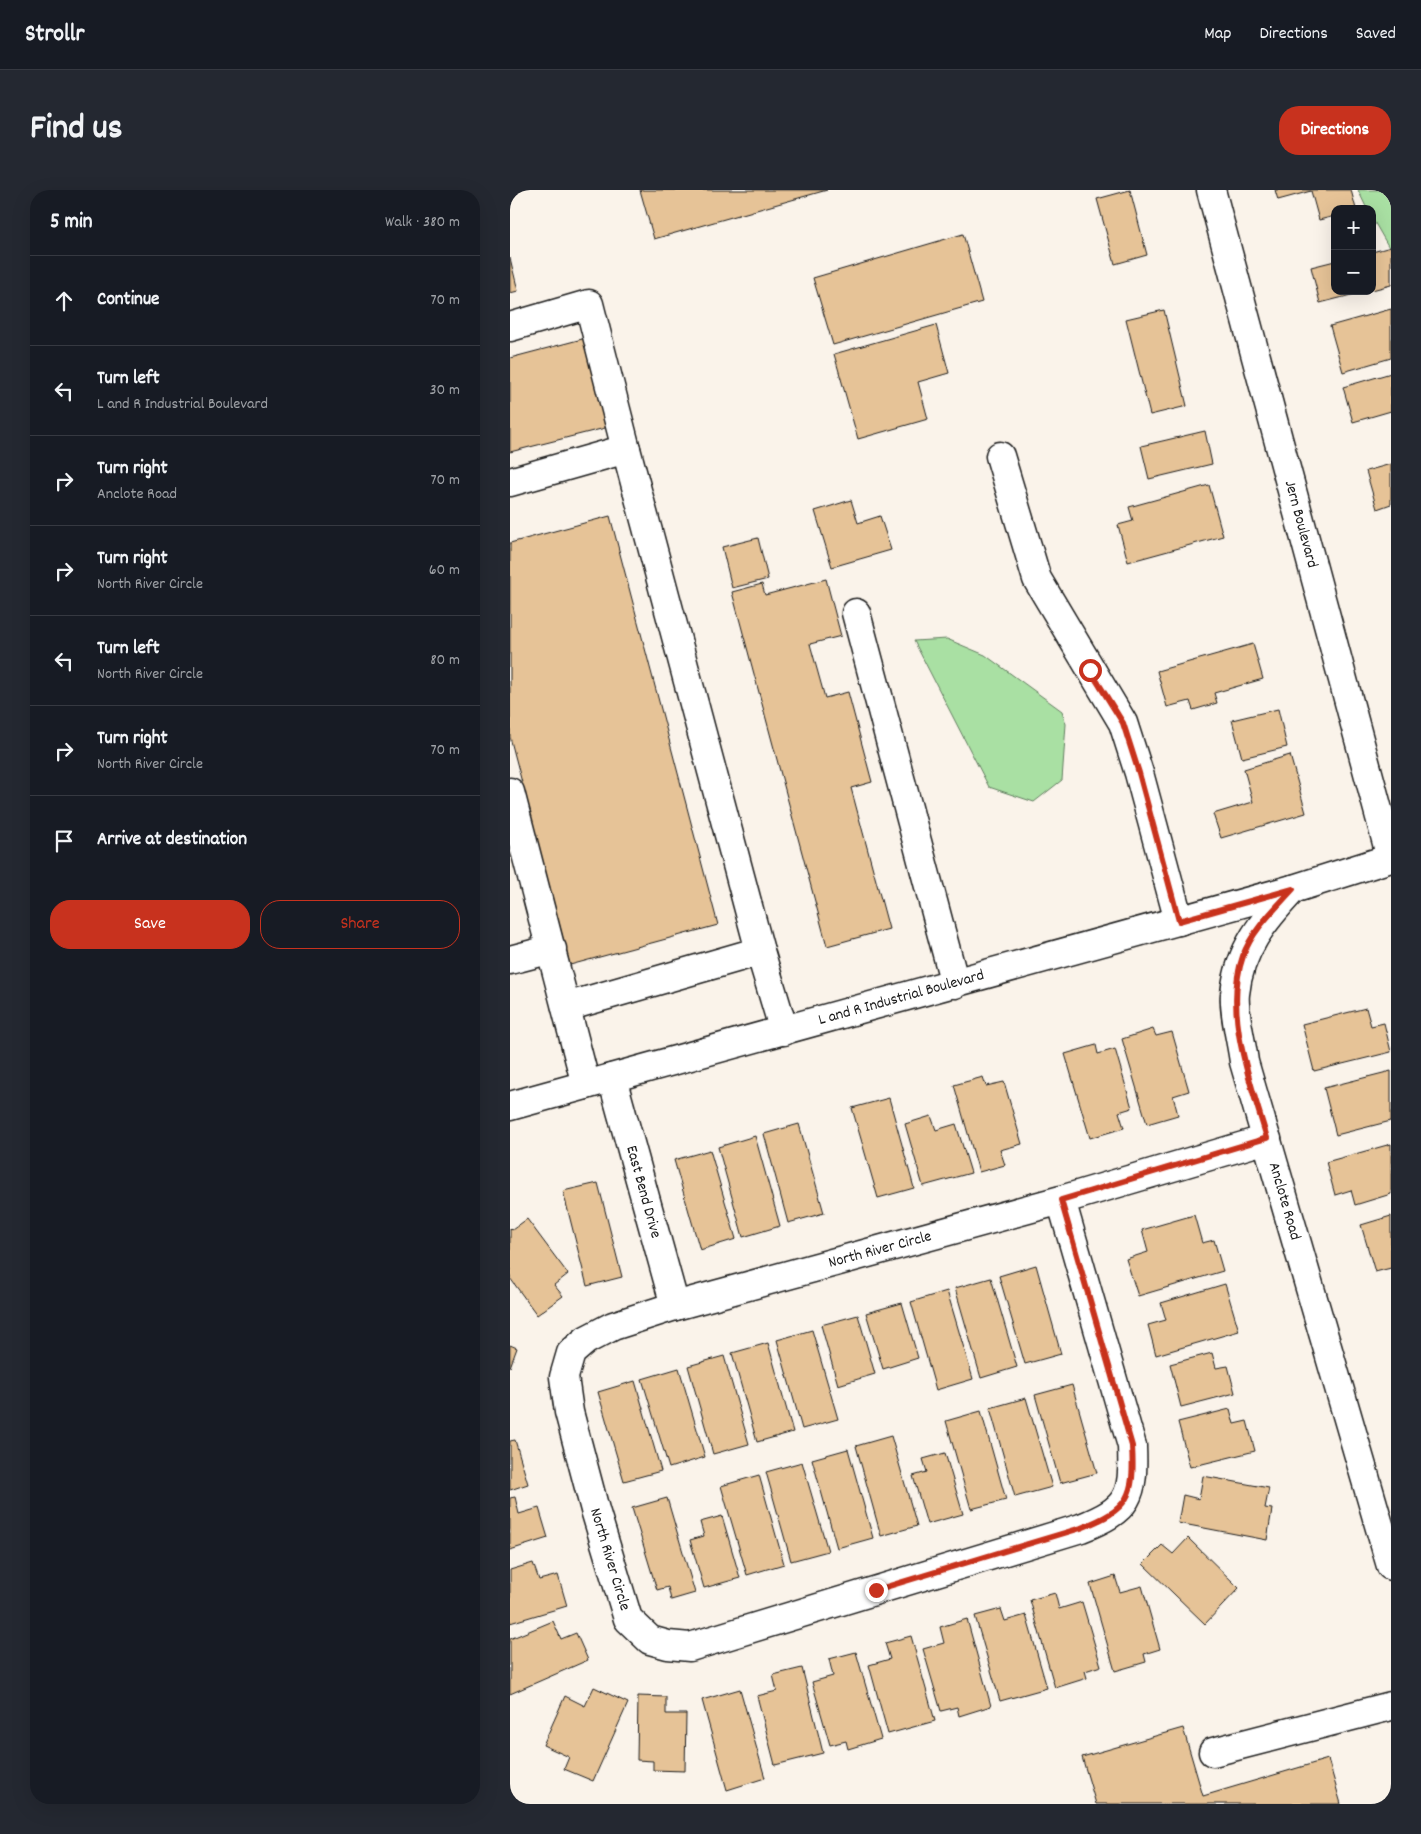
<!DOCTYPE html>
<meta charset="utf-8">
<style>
body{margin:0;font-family:Dekko,sans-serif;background:#242831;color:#f1f3f6}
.controls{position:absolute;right:15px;top:15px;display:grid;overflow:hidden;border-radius:10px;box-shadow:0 5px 20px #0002}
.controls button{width:45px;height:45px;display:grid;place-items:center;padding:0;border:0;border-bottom:1px solid #363941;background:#171b24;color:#f1f3f6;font:25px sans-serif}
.stop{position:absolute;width:15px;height:15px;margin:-11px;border:4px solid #c8321e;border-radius:50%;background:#fff}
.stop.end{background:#c8321e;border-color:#fff;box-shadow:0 1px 5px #0008}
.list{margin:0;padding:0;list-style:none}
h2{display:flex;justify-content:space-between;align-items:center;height:65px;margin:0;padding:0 20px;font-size:21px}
h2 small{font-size:16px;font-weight:400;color:#9ea1a6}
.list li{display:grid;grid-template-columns:32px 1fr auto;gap:15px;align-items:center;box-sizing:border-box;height:90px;padding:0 20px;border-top:1px solid #363941}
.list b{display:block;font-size:19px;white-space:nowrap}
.list p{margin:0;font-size:16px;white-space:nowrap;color:#9ea1a6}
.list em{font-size:16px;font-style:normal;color:#9ea1a6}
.actions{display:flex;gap:10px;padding:15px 20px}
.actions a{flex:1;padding:11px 0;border:1px solid #c8321e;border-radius:20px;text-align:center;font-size:18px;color:#c8321e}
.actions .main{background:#c8321e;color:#fff}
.icon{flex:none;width:28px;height:28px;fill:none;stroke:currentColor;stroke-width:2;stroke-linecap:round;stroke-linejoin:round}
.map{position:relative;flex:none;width:881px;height:1614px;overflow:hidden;border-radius:20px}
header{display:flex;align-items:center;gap:30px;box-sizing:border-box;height:70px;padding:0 25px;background:#171b24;border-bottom:1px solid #363941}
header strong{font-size:24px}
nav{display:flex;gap:28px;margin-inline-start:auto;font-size:18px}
.intro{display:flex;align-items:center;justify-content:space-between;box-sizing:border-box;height:120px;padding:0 30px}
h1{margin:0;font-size:35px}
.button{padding:12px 22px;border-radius:20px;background:#c8321e;color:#fff;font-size:18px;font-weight:700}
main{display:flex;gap:30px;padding:0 30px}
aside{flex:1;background:#171b24;border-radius:20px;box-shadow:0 5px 20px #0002}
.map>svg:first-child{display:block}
.green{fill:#a9e0a3;stroke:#627e60}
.building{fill:#e6c397;stroke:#1c1c1c}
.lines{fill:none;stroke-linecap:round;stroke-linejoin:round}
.minor-casing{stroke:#1c1c1c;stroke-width:31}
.minor{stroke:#fff;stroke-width:28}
.route{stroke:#c8321e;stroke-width:6}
.labels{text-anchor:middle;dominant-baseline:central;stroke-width:4;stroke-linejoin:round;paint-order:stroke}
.street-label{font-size:16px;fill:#1c1c1c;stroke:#fff}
</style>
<header>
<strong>Strollr</strong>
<nav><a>Map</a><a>Directions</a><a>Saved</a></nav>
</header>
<div class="intro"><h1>Find us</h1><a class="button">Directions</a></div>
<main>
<aside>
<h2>5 min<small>Walk · 380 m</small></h2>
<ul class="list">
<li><svg class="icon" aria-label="ahead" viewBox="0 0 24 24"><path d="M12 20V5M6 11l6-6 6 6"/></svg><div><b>Continue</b></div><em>70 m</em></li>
<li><svg class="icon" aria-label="left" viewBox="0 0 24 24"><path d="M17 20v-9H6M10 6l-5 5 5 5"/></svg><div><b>Turn left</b><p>L and R Industrial Boulevard</p></div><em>30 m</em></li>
<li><svg class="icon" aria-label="right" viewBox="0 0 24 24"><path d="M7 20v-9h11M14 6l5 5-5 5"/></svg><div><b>Turn right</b><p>Anclote Road</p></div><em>70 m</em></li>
<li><svg class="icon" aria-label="right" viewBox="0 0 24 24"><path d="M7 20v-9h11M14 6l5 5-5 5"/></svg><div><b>Turn right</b><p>North River Circle</p></div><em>60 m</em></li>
<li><svg class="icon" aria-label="left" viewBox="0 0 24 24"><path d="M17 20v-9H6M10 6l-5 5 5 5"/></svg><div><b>Turn left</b><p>North River Circle</p></div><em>80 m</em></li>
<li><svg class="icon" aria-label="right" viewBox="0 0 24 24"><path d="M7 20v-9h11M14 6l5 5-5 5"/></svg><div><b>Turn right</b><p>North River Circle</p></div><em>70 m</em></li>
<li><svg class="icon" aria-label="arrive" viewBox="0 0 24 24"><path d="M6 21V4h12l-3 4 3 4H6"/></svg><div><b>Arrive at destination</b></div></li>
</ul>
<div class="actions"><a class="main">Save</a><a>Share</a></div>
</aside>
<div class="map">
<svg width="881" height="1614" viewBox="0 0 881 1614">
<rect width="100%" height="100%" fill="#faf3ea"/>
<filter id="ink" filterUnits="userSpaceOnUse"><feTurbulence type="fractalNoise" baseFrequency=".02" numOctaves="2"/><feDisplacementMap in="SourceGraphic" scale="10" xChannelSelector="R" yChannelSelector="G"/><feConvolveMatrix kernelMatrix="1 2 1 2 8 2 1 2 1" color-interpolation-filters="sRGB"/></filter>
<g filter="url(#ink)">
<path class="green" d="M 848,0 L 881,0 L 881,61 L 862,28 L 862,19 L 857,19 Z
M 437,449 L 475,465 L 552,521 L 556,534 L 552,590 L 524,612 L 479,597 L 404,451 Z"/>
<path class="building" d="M 130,0 L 317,0 L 144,49 Z
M 620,0 L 637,65 L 605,74 L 587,9 Z
M 765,0 L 841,0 L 846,19 L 825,19 L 825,26 L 809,30 L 801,1 L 768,10 Z
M 453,44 L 472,112 L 323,155 L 303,88 Z
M 881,57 L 881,95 L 862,100 L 862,62 Z
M 0,68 L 8,101 L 0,103 Z
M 825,71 L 825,101 L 857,101 L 810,113 L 801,77 Z
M 881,119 L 881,168 L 833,182 L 820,136 Z
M 654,120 L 677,216 L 640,225 L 616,129 Z
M 426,135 L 439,183 L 408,192 L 418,229 L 348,249 L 324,164 Z
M 76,148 L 99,237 L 0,262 L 0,168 Z
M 881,183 L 881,221 L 843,232 L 833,197 Z
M 695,241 L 702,274 L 639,289 L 631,256 Z
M 881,274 L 881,314 L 867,319 L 856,281 Z
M 699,295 L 713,346 L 618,372 L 608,335 L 623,331 L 619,317 Z
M 341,310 L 348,333 L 370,326 L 381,360 L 322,377 L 305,321 Z
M 100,326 L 208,735 L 60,775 L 0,547 L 0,353 Z
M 248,348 L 258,389 L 222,398 L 212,357 Z
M 316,389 L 331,446 L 300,454 L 315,508 L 338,502 L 362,592 L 341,598 L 379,739 L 317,756 L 222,402 L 252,394 L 255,405 Z
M 743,454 L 753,489 L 704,503 L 707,513 L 683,520 L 680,511 L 657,517 L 647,481 Z
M 768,519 L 777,557 L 732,568 L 722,530 Z
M 780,565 L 796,623 L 711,648 L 703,624 L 743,612 L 734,579 Z
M 856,818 L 861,836 L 874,833 L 881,862 L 804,881 L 792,834 Z
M 643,839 L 646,846 L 662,842 L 679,901 L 663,906 L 668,925 L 637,934 L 612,849 Z
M 586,855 L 588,864 L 605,859 L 622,918 L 609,922 L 614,938 L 580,948 L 555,864 Z
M 881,881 L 881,931 L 826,945 L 814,898 Z
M 473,887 L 476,896 L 494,892 L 512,954 L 490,960 L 495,975 L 469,982 L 444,895 Z
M 379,908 L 404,998 L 368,1008 L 342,918 Z
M 421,926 L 426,940 L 446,934 L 461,983 L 413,996 L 395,934 Z
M 289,934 L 314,1023 L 278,1033 L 254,944 Z
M 245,946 L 270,1036 L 233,1047 L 208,957 Z
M 881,954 L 881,1004 L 845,1015 L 841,1000 L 825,1005 L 816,972 Z
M 200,960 L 226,1049 L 190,1060 L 164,970 Z
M 88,993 L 112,1087 L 77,1096 L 53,1001 Z
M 684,1025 L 692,1053 L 704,1050 L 713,1081 L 628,1106 L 616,1069 L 638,1062 L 632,1040 Z
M 881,1026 L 881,1078 L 865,1082 L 851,1035 Z
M 17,1029 L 58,1084 L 44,1095 L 53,1106 L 27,1125 L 0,1088 L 0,1038 L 2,1040 Z
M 526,1075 L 551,1164 L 515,1174 L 489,1086 Z
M 481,1088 L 507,1177 L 471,1188 L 445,1098 Z
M 715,1094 L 729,1141 L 646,1165 L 638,1135 L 656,1130 L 651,1113 Z
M 437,1101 L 463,1189 L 426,1200 L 401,1112 Z
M 392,1113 L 408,1168 L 373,1179 L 356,1123 Z
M 348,1125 L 365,1184 L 328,1195 L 311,1135 Z
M 302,1140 L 328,1229 L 292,1239 L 267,1150 Z
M 258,1153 L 283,1242 L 247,1252 L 222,1163 Z
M 0,1155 L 7,1158 L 0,1177 Z
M 702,1163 L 706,1178 L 718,1176 L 725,1203 L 671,1217 L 660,1174 Z
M 214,1166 L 239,1254 L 203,1264 L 178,1176 Z
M 169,1178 L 195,1267 L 159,1278 L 132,1189 Z
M 125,1191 L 151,1281 L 114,1291 L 88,1202 Z
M 562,1195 L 587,1283 L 550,1293 L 525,1205 Z
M 516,1208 L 542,1297 L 505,1307 L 480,1218 Z
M 720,1219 L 724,1234 L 737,1231 L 745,1261 L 680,1277 L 668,1232 Z
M 471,1221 L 496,1310 L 461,1319 L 436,1231 Z
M 381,1246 L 407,1336 L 371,1346 L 346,1256 Z
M 5,1250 L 18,1294 L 0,1300 L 0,1251 Z
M 338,1259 L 363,1348 L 327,1358 L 302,1269 Z
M 435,1263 L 453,1324 L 417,1334 L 403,1286 L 417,1282 L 413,1269 Z
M 292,1272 L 318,1361 L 281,1371 L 256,1282 Z
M 249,1285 L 274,1374 L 237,1385 L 211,1296 Z
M 693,1286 L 759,1298 L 755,1318 L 762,1319 L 757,1350 L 668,1333 L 673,1305 L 689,1309 Z
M 5,1307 L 9,1324 L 29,1318 L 38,1348 L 0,1360 L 0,1308 Z
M 157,1308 L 185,1403 L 161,1410 L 158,1397 L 147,1400 L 122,1318 Z
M 212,1326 L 230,1388 L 194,1398 L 180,1350 L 194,1346 L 190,1332 Z
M 678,1348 L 729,1398 L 695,1434 L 633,1374 L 652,1355 L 663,1364 Z
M 23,1373 L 29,1390 L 48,1385 L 57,1416 L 0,1433 L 0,1380 Z
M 605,1386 L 610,1402 L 632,1396 L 650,1459 L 634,1464 L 636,1472 L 605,1481 L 580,1394 Z
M 545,1403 L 549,1419 L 572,1412 L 591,1476 L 575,1481 L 577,1488 L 545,1498 L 520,1410 Z
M 491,1419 L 495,1431 L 516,1425 L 537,1498 L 490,1511 L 465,1426 Z
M 457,1429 L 481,1516 L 449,1526 L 447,1517 L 431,1521 L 413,1459 L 434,1453 L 430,1437 Z
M 43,1431 L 51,1449 L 66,1443 L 78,1470 L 0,1504 L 0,1449 Z
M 401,1446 L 425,1531 L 378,1544 L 359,1475 L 380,1469 L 375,1453 Z
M 346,1462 L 371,1549 L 338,1559 L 336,1551 L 320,1555 L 302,1492 L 323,1486 L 319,1469 Z
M 292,1478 L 313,1563 L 265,1575 L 247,1506 L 267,1501 L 263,1485 Z
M 84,1497 L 118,1513 L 83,1591 L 54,1579 L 59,1567 L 33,1555 L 55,1506 L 75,1516 Z
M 230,1499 L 255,1588 L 217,1600 L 192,1510 Z
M 128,1506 L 156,1507 L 156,1524 L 176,1524 L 175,1581 L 143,1580 L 143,1571 L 127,1570 Z
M 673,1538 L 693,1606 L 818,1569 L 831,1614 L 586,1614 L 572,1567 Z"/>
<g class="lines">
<defs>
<g id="minor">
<path id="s1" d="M 701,0 L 881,668"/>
<path d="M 0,137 L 79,114 L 116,259"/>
<path d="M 490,266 L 527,389 L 613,533 L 629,583 L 669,731"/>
<path d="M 0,292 L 116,259 L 250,761 L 274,841"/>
<path d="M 346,423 L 445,794"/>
<path d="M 0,602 L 76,895"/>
<path id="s2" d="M 783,699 C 754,730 729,760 725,804 C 723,821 732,854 734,872 L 881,1376"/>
<path d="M 0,770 L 42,759"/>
<path d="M 56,817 L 250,761"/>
<path id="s3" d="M 102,888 L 165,1116"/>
<path id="s4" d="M 0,916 L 783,699 L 881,668"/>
<path id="s5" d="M 551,1010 L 165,1116 L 103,1136 L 76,1150 L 61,1163 L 54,1187 L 59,1222 L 85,1320 L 118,1429 L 140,1450 L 158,1455 L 180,1457 L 571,1338 C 619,1319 624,1307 622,1256 L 551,1010 L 757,949"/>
<path d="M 703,1562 L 881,1516"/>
</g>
</defs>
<use href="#minor" class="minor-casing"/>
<use href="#minor" class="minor"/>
</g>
</g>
<g class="lines" filter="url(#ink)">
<path class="route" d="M 366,1400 L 571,1338 C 619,1319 625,1307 622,1256 L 551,1010 L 757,948 C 741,893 713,823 733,766 C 742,740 765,719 783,699 L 669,731 L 629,583 L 613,533 L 580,480"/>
</g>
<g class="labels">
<g class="street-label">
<text stroke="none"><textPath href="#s1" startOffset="346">Jern Boulevard</textPath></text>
<text stroke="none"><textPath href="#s4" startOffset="406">L and R Industrial Boulevard</textPath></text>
<text stroke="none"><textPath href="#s3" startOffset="118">East Bend Drive</textPath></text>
<text stroke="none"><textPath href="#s2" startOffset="336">Anclote Road</textPath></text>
<text transform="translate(370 1060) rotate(-15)">North River Circle</text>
<text stroke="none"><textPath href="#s5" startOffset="729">North River Circle</textPath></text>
</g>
</g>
</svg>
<div class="controls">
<button>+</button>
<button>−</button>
</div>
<div class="stop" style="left:580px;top:480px"></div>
<div class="stop end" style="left:366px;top:1400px"></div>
</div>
</main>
